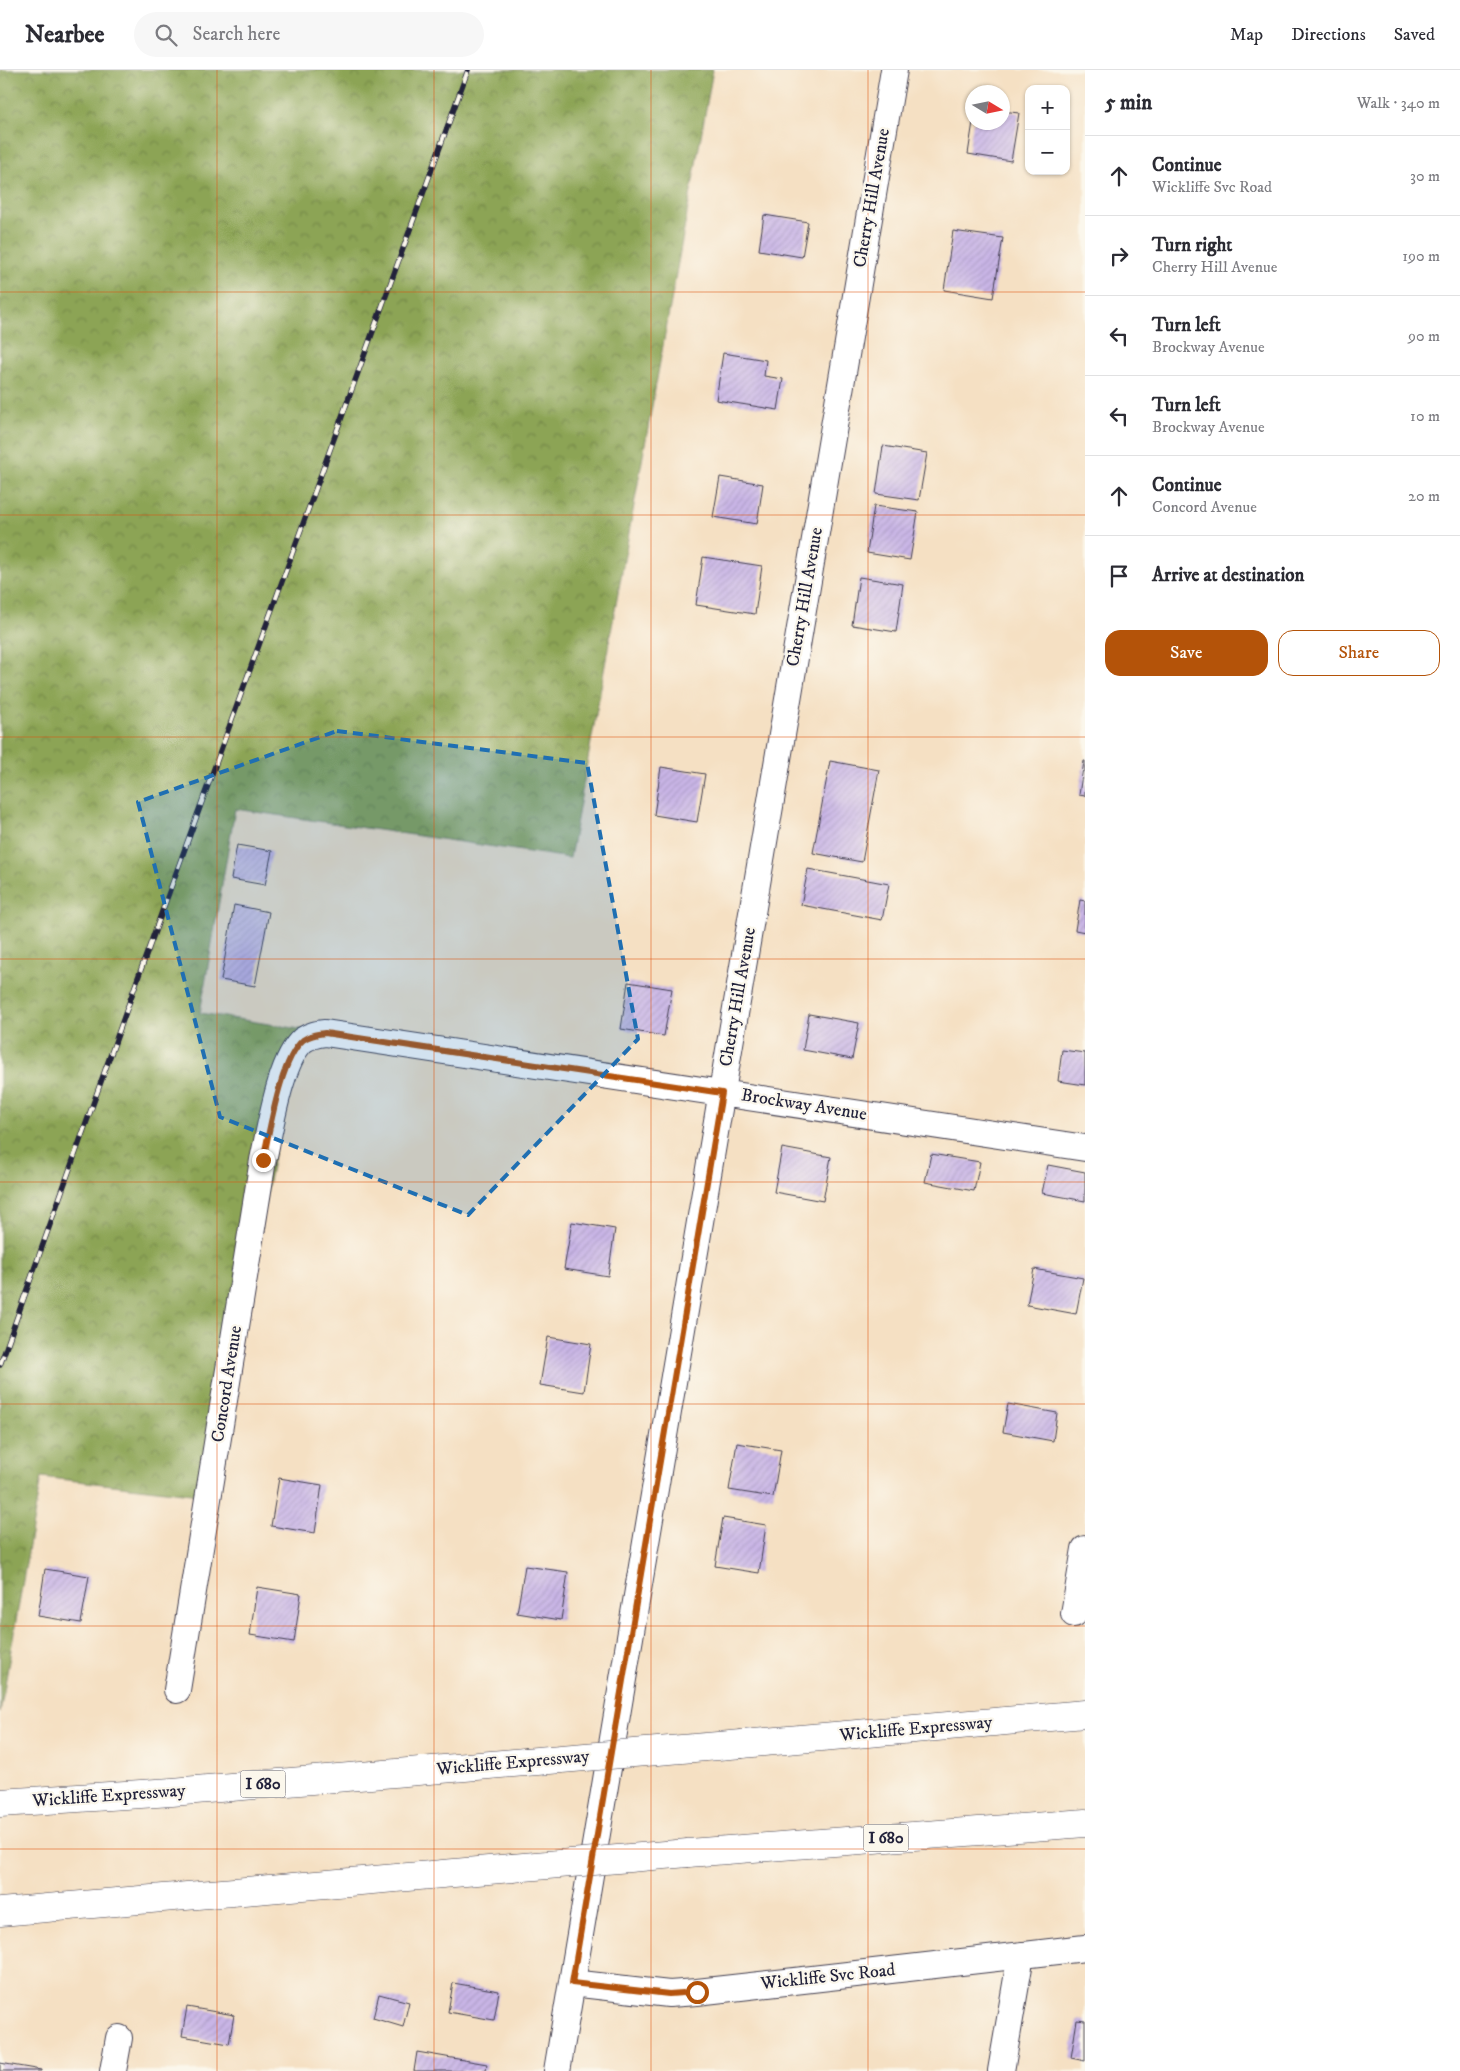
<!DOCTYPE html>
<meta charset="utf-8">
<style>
body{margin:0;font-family:"IM FELL DW Pica",serif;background:#f7f7f7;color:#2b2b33}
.controls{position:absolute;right:15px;top:15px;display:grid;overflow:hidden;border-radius:10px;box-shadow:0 1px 4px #0004}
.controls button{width:45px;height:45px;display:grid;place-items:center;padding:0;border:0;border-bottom:1px solid #e1e1e2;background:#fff;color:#2b2b33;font:25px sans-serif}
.compass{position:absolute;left:965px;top:15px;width:45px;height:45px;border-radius:50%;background:#fff;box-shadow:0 1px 4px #0004;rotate:100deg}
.stop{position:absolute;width:15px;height:15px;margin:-11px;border:4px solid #b45309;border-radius:50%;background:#fff}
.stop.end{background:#b45309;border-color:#fff;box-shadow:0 1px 5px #0008}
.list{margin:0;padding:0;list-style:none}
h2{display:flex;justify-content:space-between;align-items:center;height:65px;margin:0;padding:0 20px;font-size:21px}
h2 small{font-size:16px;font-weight:400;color:#7c7c81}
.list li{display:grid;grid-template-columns:32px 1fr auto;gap:15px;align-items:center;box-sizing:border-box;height:80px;padding:0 20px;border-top:1px solid #e1e1e2}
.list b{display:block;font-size:19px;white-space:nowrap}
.list p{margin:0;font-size:16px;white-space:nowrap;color:#7c7c81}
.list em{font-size:16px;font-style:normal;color:#7c7c81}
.actions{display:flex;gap:10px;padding:15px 20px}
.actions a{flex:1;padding:11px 0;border:1px solid #b45309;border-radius:15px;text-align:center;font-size:18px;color:#b45309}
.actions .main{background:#b45309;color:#fff}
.icon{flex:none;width:28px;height:28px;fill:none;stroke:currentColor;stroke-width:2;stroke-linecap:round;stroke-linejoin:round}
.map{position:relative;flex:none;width:1085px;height:2001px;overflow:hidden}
header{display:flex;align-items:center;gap:30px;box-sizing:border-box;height:70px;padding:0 25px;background:#fff;border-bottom:1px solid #e1e1e2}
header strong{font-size:24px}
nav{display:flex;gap:28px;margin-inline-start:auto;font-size:18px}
.search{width:350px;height:45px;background:#f7f7f7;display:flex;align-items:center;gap:12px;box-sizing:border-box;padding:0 18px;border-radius:28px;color:#7c7c81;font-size:19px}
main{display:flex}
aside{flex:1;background:#fff}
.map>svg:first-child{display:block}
.forest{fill:url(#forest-crowns);stroke:#576348}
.building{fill:url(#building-hatch)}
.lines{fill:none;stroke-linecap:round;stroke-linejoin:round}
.minor-casing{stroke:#423e4f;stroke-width:28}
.motorway-casing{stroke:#423e4f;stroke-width:29}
.minor{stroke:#fff;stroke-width:26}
.motorway{stroke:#fff;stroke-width:28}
.rail-casing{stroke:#22223b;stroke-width:5.5}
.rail{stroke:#fbf7ec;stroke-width:4;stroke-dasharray:11;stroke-linecap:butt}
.motorway-bridge-casing{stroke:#423e4f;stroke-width:29;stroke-linecap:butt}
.motorway-bridge{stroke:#fff;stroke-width:28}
.route{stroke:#b45309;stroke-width:6}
.marked{fill:#1f6fb2;fill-opacity:0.2;stroke:#1f6fb2;stroke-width:4;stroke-dasharray:10 6;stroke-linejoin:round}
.grid{fill:none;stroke:#de560e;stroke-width:1;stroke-opacity:0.55}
.labels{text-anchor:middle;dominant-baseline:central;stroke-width:4.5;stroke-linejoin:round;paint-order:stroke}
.shield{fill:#fbf7ec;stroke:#636270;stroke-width:1}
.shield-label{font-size:16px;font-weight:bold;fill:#22223b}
.street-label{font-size:18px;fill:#22223b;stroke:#fbf7ec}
</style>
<header>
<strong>Nearbee</strong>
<div class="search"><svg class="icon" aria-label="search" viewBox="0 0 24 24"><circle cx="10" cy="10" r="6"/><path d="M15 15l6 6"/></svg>Search here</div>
<nav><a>Map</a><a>Directions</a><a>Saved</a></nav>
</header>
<main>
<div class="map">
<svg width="1085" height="2001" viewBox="0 0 1085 2001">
<defs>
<pattern id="forest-crowns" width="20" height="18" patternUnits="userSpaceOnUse" patternTransform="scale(1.25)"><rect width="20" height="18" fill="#8ca455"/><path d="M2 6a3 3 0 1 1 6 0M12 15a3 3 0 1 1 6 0" fill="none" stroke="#728548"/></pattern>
<pattern id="building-hatch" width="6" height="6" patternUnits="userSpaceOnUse" patternTransform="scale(1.25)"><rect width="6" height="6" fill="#c9b5e6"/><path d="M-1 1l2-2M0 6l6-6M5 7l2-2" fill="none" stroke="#ac9bc6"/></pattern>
</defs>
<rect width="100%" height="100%" fill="#fbf7ec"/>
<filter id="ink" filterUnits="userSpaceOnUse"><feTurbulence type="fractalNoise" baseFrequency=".02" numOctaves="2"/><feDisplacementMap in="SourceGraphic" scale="10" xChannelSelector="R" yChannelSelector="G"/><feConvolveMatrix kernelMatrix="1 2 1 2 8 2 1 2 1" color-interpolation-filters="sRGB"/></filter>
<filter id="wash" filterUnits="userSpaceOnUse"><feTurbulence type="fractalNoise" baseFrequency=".0096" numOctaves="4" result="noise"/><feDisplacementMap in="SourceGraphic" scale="20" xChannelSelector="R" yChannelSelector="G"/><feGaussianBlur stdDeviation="1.12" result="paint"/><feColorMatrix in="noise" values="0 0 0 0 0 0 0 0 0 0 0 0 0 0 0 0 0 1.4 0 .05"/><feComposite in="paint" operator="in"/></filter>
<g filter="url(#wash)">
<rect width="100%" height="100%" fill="#f5e0c3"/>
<path class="forest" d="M 0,0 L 713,0 L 570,788 L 235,739 L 200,943 L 325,963 L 294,980 L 209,1426 L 41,1407 L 0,1643 Z"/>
<g id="blocks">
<path class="building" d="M 1002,41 L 1019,43 L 1011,91 L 968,84 L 973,52 L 1002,52 Z
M 764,145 L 808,152 L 802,187 L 759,180 Z
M 953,161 L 1003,168 L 993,228 L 944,220 Z
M 723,283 L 766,290 L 764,306 L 783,309 L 778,340 L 716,330 Z
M 883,376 L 927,383 L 919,430 L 876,424 Z
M 720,407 L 763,414 L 757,454 L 713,447 Z
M 874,436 L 918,442 L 910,490 L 867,483 Z
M 703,487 L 762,496 L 755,544 L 696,535 Z
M 859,507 L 903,514 L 896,562 L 852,555 Z
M 830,691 L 879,700 L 862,792 L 813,783 Z
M 1084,691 L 1085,691 L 1085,726 L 1079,725 Z
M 661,697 L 705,704 L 697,752 L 654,745 Z
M 237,775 L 272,781 L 265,815 L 231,809 Z
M 808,799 L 889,814 L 882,850 L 801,835 Z
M 1080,830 L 1085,831 L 1085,862 L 1075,860 Z
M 234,835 L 269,842 L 255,916 L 221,910 Z
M 628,912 L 672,919 L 664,966 L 621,959 Z
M 809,944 L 859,953 L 852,989 L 803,980 Z
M 1062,980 L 1085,983 L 1085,1015 L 1058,1011 Z
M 782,1078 L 831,1087 L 823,1131 L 774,1122 Z
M 931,1084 L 980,1092 L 974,1121 L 925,1112 Z
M 1048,1095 L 1085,1102 L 1085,1131 L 1042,1123 Z
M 572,1152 L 615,1159 L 608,1206 L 564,1199 Z
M 1034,1199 L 1083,1208 L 1076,1244 L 1027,1235 Z
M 548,1267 L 591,1274 L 584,1322 L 540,1315 Z
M 1008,1334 L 1057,1343 L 1053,1371 L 1003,1362 Z
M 737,1373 L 781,1380 L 773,1427 L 729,1420 Z
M 279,1408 L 322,1415 L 315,1463 L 271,1456 Z
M 723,1448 L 766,1455 L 759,1503 L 715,1496 Z
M 525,1496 L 568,1502 L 561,1550 L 517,1543 Z
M 45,1499 L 89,1506 L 81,1553 L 38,1546 Z
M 257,1517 L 301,1524 L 294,1572 L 250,1565 Z
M 453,1913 L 499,1921 L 494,1950 L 448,1942 Z
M 379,1924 L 409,1932 L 403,1957 L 373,1948 Z
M 187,1937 L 234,1945 L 229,1974 L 182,1966 Z
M 1077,1950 L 1085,1951 L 1085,1991 L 1071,1988 Z
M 417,1982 L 487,1994 L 486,2001 L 414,2001 Z
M 0,1993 L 41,2000 L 41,2001 L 0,2001 Z"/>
</g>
</g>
<g filter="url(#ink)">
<use href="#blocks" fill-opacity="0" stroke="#423e4f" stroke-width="1"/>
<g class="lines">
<defs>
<path id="minor" d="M 1074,1544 L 1085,1479
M 177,1620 L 263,1090 C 270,1060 280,990 303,970 C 310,965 317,964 325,963 L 1085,1078
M 572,1913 L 669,1924 L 697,1922 L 1085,1878
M 113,2001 L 119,1968
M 557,2001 L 894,0
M 1001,2001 L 1021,1885"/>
<path id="motorway" d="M 742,1674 L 1085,1644
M 0,1733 L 172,1722 L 525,1692
M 688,1783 L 1085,1753
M 0,1842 L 512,1798"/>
</defs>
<use href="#minor" class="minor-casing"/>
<use href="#motorway" class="motorway-casing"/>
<use href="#minor" class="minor"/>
<use href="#motorway" class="motorway"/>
<defs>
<path id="rail" d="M 0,1295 L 139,905 L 468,0"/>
</defs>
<use href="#rail" class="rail-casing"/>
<use href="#rail" class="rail"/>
<defs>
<path id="motorway-bridge" d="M 525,1692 L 742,1674
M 512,1798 L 688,1783"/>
</defs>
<use href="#motorway-bridge" class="motorway-bridge-casing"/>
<use href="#motorway-bridge" class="motorway-bridge"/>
</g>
</g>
<g class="lines" filter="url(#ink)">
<path class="route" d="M 263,1090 C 270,1060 280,990 303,970 C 310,965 317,964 325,963 L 722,1023 L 572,1913 L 669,1924 L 697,1922"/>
</g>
<path class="marked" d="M 337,661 L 587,693 L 638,969 L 468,1145 L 220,1047 L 138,732 Z"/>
<path class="grid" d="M 217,0 L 217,2001M 434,0 L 434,2001M 651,0 L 651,2001M 868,0 L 868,2001M 0,222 L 1085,222M 0,445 L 1085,445M 0,667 L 1085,667M 0,889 L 1085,889M 0,1112 L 1085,1112M 0,1334 L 1085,1334M 0,1556 L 1085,1556M 0,1779 L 1085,1779"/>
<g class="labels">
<g class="shield">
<rect x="240.5" y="1700.5" width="45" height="27" rx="4"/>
<rect x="863.5" y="1754.5" width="45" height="27" rx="4"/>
</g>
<g class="shield-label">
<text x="263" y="1714">I 680</text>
<text x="886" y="1768">I 680</text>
</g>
<g class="street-label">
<text transform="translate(872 128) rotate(-80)">Cherry Hill Avenue</text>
<text transform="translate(805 527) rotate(-80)">Cherry Hill Avenue</text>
<text transform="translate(738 927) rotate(-80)">Cherry Hill Avenue</text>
<text transform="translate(804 1035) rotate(9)">Brockway Avenue</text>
<text transform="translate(227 1314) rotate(-81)">Concord Avenue</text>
<text transform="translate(916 1659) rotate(-5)">Wickliffe Expressway</text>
<text transform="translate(513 1693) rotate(-5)">Wickliffe Expressway</text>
<text transform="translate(109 1726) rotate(-4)">Wickliffe Expressway</text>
<text transform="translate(828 1907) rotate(-6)">Wickliffe Svc Road</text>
</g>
</g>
</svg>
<div class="controls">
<button>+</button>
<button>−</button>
</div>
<svg class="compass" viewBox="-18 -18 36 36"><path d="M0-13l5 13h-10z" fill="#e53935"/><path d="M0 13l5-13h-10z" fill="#7c7c81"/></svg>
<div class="stop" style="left:697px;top:1922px"></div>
<div class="stop end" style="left:263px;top:1090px"></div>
</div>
<aside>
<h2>5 min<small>Walk · 340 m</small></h2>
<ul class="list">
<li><svg class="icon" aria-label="ahead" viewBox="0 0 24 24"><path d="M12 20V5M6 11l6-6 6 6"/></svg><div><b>Continue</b><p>Wickliffe Svc Road</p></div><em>30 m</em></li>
<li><svg class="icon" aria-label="right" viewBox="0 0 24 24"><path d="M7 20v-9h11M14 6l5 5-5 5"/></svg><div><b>Turn right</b><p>Cherry Hill Avenue</p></div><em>190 m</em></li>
<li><svg class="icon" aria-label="left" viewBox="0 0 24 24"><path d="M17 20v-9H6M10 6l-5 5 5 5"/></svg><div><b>Turn left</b><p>Brockway Avenue</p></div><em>90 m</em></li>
<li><svg class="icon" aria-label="left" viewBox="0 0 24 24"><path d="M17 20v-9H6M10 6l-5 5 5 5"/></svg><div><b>Turn left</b><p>Brockway Avenue</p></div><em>10 m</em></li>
<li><svg class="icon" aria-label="ahead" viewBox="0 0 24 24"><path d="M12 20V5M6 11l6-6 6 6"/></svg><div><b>Continue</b><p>Concord Avenue</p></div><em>20 m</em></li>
<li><svg class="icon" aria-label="arrive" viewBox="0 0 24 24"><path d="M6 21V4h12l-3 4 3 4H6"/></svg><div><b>Arrive at destination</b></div></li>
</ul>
<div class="actions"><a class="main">Save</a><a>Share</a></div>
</aside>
</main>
